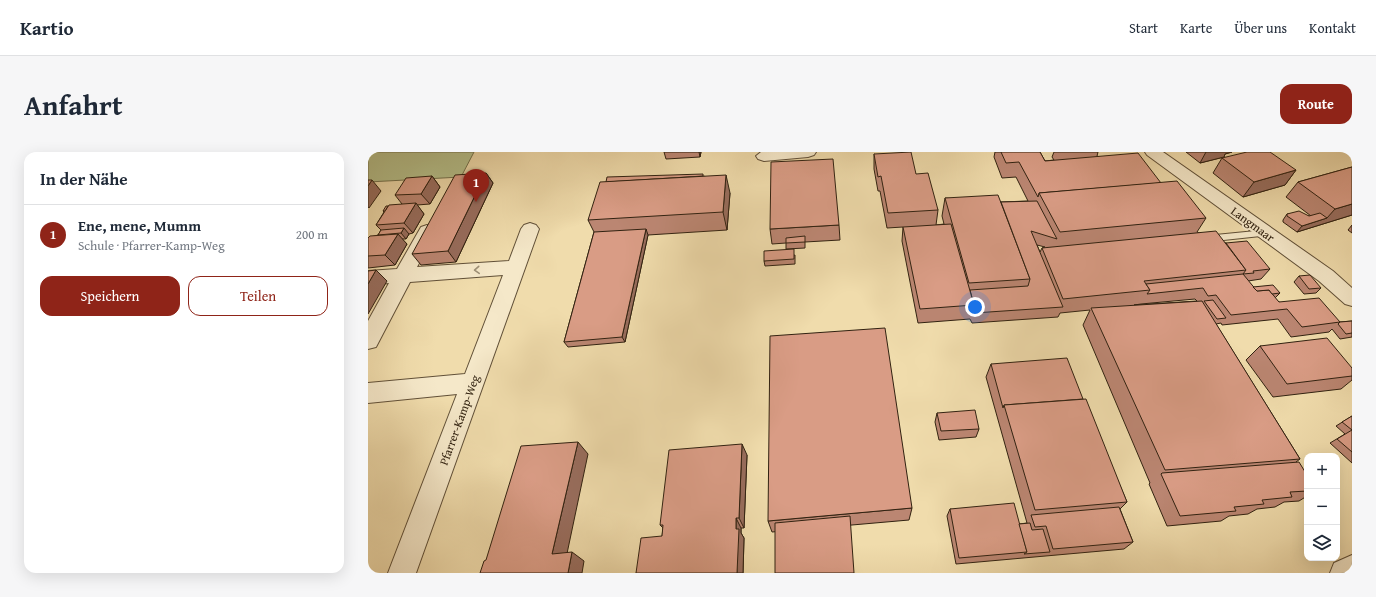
<!DOCTYPE html>
<html lang="de">
<meta charset="utf-8">
<style>
body{margin:0;font-family:"Gentium Book Plus",serif;background:#f6f6f7;color:#1f2937}
.controls{position:absolute;right:12px;bottom:12px;display:grid;overflow:hidden;border-radius:8px;box-shadow:0 4px 16px #0002}
.controls button{width:36px;height:36px;display:grid;place-items:center;padding:0;border:0;border-bottom:1px solid #e0e1e3;background:#fff;color:#1f2937;font:20px sans-serif}
.you{position:absolute;left:607px;top:155px;width:14px;height:14px;margin:-10px;border:3px solid #fff;border-radius:50%;background:#1a73e8;box-shadow:0 0 0 6px #1a73e833}
.badge{display:grid;place-items:center;width:26px;height:26px;border-radius:50%;background:#8f2418;color:#fff;font-size:13px;font-weight:700}
.pin{position:absolute;translate:-50% -33px;filter:drop-shadow(0 1px 2px #0008)}
.pin::after{content:'';position:absolute;top:21px;width:14px;height:12px;background:inherit;clip-path:polygon(0 0,100% 0,50% 100%)}
.list{margin:0;padding:0;list-style:none}
h2{display:flex;justify-content:space-between;align-items:center;height:52px;margin:0;padding:0 16px;font-size:17px}
h2 small{font-size:13px;font-weight:400;color:#747a83}
.list li{display:grid;grid-template-columns:26px 1fr auto;gap:12px;align-items:center;box-sizing:border-box;height:60px;padding:0 16px;border-top:1px solid #e0e1e3}
.list b{display:block;font-size:15px;white-space:nowrap}
.list p{margin:0;font-size:13px;white-space:nowrap;color:#747a83}
.list em{font-size:13px;font-style:normal;color:#747a83}
.actions{display:flex;gap:8px;padding:12px 16px}
.actions a{flex:1;padding:9px 0;border:1px solid #8f2418;border-radius:12px;text-align:center;font-size:14px;color:#8f2418}
.actions .main{background:#8f2418;color:#fff}
.icon{flex:none;width:22px;height:22px;fill:none;stroke:currentColor;stroke-width:2;stroke-linecap:round;stroke-linejoin:round}
.map{position:relative;flex:none;width:984px;height:421px;overflow:hidden;border-radius:12px}
header{display:flex;align-items:center;gap:24px;box-sizing:border-box;height:56px;padding:0 20px;background:#fff;border-bottom:1px solid #e0e1e3}
header strong{font-size:19px}
nav{display:flex;gap:22px;margin-inline-start:auto;font-size:14px}
.intro{display:flex;align-items:center;justify-content:space-between;box-sizing:border-box;height:96px;padding:0 24px}
h1{margin:0;font-size:28px}
.button{padding:10px 18px;border-radius:12px;background:#8f2418;color:#fff;font-size:14px;font-weight:700}
main{display:flex;gap:24px;padding:0 24px}
aside{flex:1;background:#fff;border-radius:12px;box-shadow:0 4px 16px #0002}
.map>svg:first-child{display:block}
.green{fill:#b6c18c;stroke:#74724e}
.lines{fill:none;stroke-linecap:round;stroke-linejoin:round}
.lane-casing{stroke:#615038;stroke-width:2}
.street-casing{stroke:#615038;stroke-width:2}
.lane{fill:#f5e8c9;fill-rule:evenodd}
.street{fill:#f5e8c9;fill-rule:evenodd}
.wall{fill:#bb8672;stroke:#312211;fill-rule:evenodd}
.shaded-wall{fill:#986d5d;stroke:#312211}
.building{fill:#d99c85;stroke:#312211}
.oneway{stroke:#9d8f76}
.labels{text-anchor:middle;dominant-baseline:central;stroke-width:4;stroke-linejoin:round;paint-order:stroke}
.street-label{font-size:12px;fill:#312211;stroke:#f5e8c9}
</style>
<header>
<strong>Kartio</strong>
<nav><a>Start</a><a>Karte</a><a>Über uns</a><a>Kontakt</a></nav>
</header>
<div class="intro"><h1>Anfahrt</h1><a class="button">Route</a></div>
<main>
<aside>
<h2>In der Nähe<small></small></h2>
<ul class="list">
<li><span class="badge">1</span><div><b>Ene, mene, Mumm</b><p>Schule · Pfarrer-Kamp-Weg</p></div><em>200 m</em></li>
</ul>
<div class="actions"><a class="main">Speichern</a><a>Teilen</a></div>
</aside>
<div class="map">
<svg width="984" height="421" viewBox="0 0 984 421">
<rect width="100%" height="100%" fill="#f0dcac"/>
<filter id="stains"><feTurbulence type="fractalNoise" baseFrequency=".005" numOctaves="4"/><feColorMatrix values="0 0 0 0 .2 0 0 0 0 .09 0 0 0 0 .02 0 0 0 .5 -.17"/></filter>
<radialGradient id="worn" r=".72"><stop offset=".6" stop-color="#630" stop-opacity="0"/><stop offset="1" stop-color="#630" stop-opacity=".3"/></radialGradient>
<polygon class="green" points="0,0 106,0 93,25 0,30"/>
<g class="lines">
<g class="lane-casing">
<polygon id="lane" points="898,78 903,81 902,83 837,90 832,87 837,84"/>
</g>
<g class="street-casing">
<g id="street">
<polygon points="393,0 448,0 446,3 440,5 396,9 390,7 388,4"/>
<polygon points="777,0 795,0 965,119 984,136 984,154 977,152 951,129 779,3"/>
<polygon points="162,71 168,73 171,77 48,421 20,421 89,242 0,251 0,231 97,222 135,123 42,130 8,195 0,197 0,169 21,131 0,133 0,119 29,117 53,75 59,73 65,75 68,79 49,115 141,109 153,77 156,73"/>
<polygon points="984,403 984,421 962,421 966,411"/>
</g>
</g>
<use href="#lane" class="lane"/>
<use href="#street" class="street"/>
</g>
<g class="wall">
<polygon points="296,0 333,0 332,5 298,7"/>
<path d="M627,0H672L677,9L686,8L684,5L686,0H730L729,4L793,31L838,66L829,80L858,91L902,117L893,127L880,129L885,135L912,141L907,146L911,150L972,170L984,169V185L972,187L964,177L961,180L923,185L910,167L854,173L853,171L848,172L932,307L928,310L939,323V344L931,349L916,350L907,355L889,357L880,362L861,364L853,369L799,374L781,332L782,331L715,173L722,158L692,161L690,165L604,171L602,167L550,171L534,89L535,75L519,76L512,39H510L506,17V2L548,22L570,58L568,73L576,72L574,64L577,46L633,50L660,49L648,25L634,26L626,5ZM669,93L677,95L674,96L672,100ZM827,147L829,149L766,153L773,152Z"/>
<polygon points="818,0 864,0 857,2 856,5 832,11"/>
<polygon points="854,6 928,18 917,33 875,45 845,21"/>
<polygon points="984,15 984,63 929,80 915,70 915,68 919,62 941,64 943,64 918,45 930,30"/>
<polygon points="118,21 125,31 88,110 53,113 44,102"/>
<polygon points="64,24 72,35 62,52 49,53 56,62 45,81 41,82 38,87 34,87 39,92 27,113 0,116 0,86 10,83 13,78 8,73 16,60 15,59 34,52 27,43"/>
<polygon points="336,24 362,41 359,78 280,83 257,190 200,195 196,190 226,80 220,68"/>
<polygon points="471,73 472,88 437,90 437,96 418,97 418,91 404,92 402,77"/>
<polygon points="984,73 984,81 980,78"/>
<polygon points="427,103 427,112 397,114 396,109"/>
<polygon points="931,124 953,136 948,141 936,142 926,130"/>
<polygon points="892,194 984,216 984,228 973,237 905,245 878,208"/>
<polygon points="623,212 715,247 759,350 752,357 765,390 756,397 588,412 579,364 582,357 651,372 659,371 618,225"/>
<polygon points="569,261 611,277 608,285 571,288 567,270"/>
<polygon points="984,264 984,311 962,291 977,282 968,274"/>
<polygon points="379,303 376,376 373,376 373,381 376,386 375,421 268,421 294,384 295,376 292,373"/>
<polygon points="544,356 541,368 404,380 400,369"/>
</g>
<g class="shaded-wall">
<polygon points="331,0 333,0 332,5"/>
<polygon points="838,0 864,0 857,2 856,5 832,11"/>
<polygon points="928,18 917,33 875,45 886,30"/>
<polygon points="118,21 125,31 88,110 80,99"/>
<polygon points="358,23 362,41 359,78 355,60"/>
<polygon points="64,24 72,35 62,52 53,42"/>
<polygon points="4,28 13,39 1,56 0,55 0,34"/>
<polygon points="48,51 56,62 45,81 36,71"/>
<polygon points="984,52 984,63 929,80 934,74 959,66 967,57"/>
<polygon points="36,76 41,82 38,87 33,81"/>
<polygon points="278,77 280,83 257,190 254,185"/>
<polygon points="30,82 39,92 27,113 17,103"/>
<polygon points="8,118 19,129 0,162 0,132"/>
<polygon points="210,290 220,302 197,411 184,402"/>
<polygon points="374,292 379,303 376,376 371,366"/>
<polygon points="368,366 373,376 373,381 376,386 375,421 369,421 368,377"/>
<polygon points="204,400 216,409 214,421 200,421"/>
</g>
<g class="building">
<polygon points="543,0 548,22 560,21 570,58 520,61 513,24 510,25 506,2"/>
<polygon points="633,0 672,0 677,9 770,1 793,31 671,41 670,45 651,10 638,11"/>
<polygon points="879,0 902,0 928,18 886,30 854,6"/>
<polygon points="465,7 471,73 402,77 403,10"/>
<polygon points="984,15 984,52 967,57 930,30"/>
<polygon points="118,21 80,99 44,102 87,23"/>
<polygon points="335,22 335,24 238,30 239,25"/>
<polygon points="358,23 355,60 220,68 232,30"/>
<polygon points="64,24 53,42 27,43 38,26"/>
<polygon points="0,28 4,28 0,34"/>
<polygon points="809,29 838,66 692,80 671,41"/>
<polygon points="630,43 662,127 601,131 577,46"/>
<polygon points="669,49 689,87 663,79 695,155 606,161 605,157 606,153 602,138 660,134 662,127 633,50"/>
<polygon points="48,51 36,71 8,73 21,53"/>
<polygon points="18,54 20,54 17,59 15,59"/>
<polygon points="931,59 941,64 952,61 959,66 934,74 919,64 919,62"/>
<polygon points="583,72 606,153 552,157 535,75"/>
<polygon points="36,76 33,81 10,83 13,78"/>
<polygon points="278,77 254,185 196,190 226,80"/>
<polygon points="848,79 878,118 776,129 782,138 695,147 674,96"/>
<polygon points="30,82 17,103 0,104 0,86 2,84"/>
<polygon points="437,84 437,90 418,91 418,86"/>
<polygon points="879,89 902,117 885,119 886,121 875,122 878,118 858,91"/>
<polygon points="426,97 426,107 396,109 396,99"/>
<polygon points="8,118 0,132 0,119"/>
<polygon points="875,122 889,139 901,138 911,150 951,146 972,170 934,175 919,157 863,163 848,143 840,144 835,136 779,142 782,138 778,132"/>
<polygon points="942,123 953,136 941,137 931,124"/>
<polygon points="905,133 912,141 904,142 901,138 889,139 885,135"/>
<polygon points="845,148 858,166 849,167 836,149"/>
<polygon points="834,149 932,307 797,318 723,156"/>
<polygon points="984,169 984,181 978,182 970,172 972,170"/>
<polygon points="517,176 544,356 400,369 402,184"/>
<polygon points="959,186 984,216 984,224 919,232 892,194"/>
<polygon points="699,206 715,247 636,253 635,256 623,212"/>
<polygon points="718,247 759,350 667,358 636,253"/>
<polygon points="607,258 611,277 573,279 569,261"/>
<polygon points="984,264 984,278 974,270"/>
<polygon points="984,278 984,300 969,287"/>
<polygon points="210,290 184,402 204,400 200,421 112,421 116,409 118,408 153,294"/>
<polygon points="374,292 371,366 368,366 368,377 371,377 369,421 268,421 273,386 294,384 295,373 292,373 301,298"/>
<polygon points="931,310 939,323 939,339 922,340 924,345 894,348 896,352 866,355 868,359 812,364 793,322 794,321"/>
<polygon points="646,351 659,400 591,406 582,357"/>
<polygon points="751,355 765,390 685,397 678,374 667,375 663,363"/>
<polygon points="482,364 486,421 407,421 407,371"/>
<polygon points="662,371 664,378 675,377 682,400 656,402 659,400 651,372"/>
</g>
<defs><path id="oneway-chevron" d="M-2-3.5L2.5 0L-2 3.5" fill="none" stroke-width="1.6" stroke-linecap="round" stroke-linejoin="round"/></defs>
<use class="oneway" href="#oneway-chevron" transform="translate(109 118) rotate(176)"/>
<g class="labels">
<g class="street-label">
<text transform="translate(885 72) rotate(36)">Langmaar</text>
<text transform="translate(91 268) rotate(-70)">Pfarrer-Kamp-Weg</text>
</g>
</g>
<rect width="100%" height="100%" filter="url(#stains)"/>
<rect width="100%" height="100%" fill="url(#worn)"/>
</svg>
<div class="controls">
<button>+</button>
<button>−</button>
<button><svg class="icon" aria-label="layers" viewBox="0 0 24 24"><path d="M12 4l9 5-9 5-9-5zM3 14l9 5 9-5"/></svg></button>
</div>
<div class="you"></div>
<div class="pin badge" style="left:108px;top:50px">1</div>
</div>
</main>
